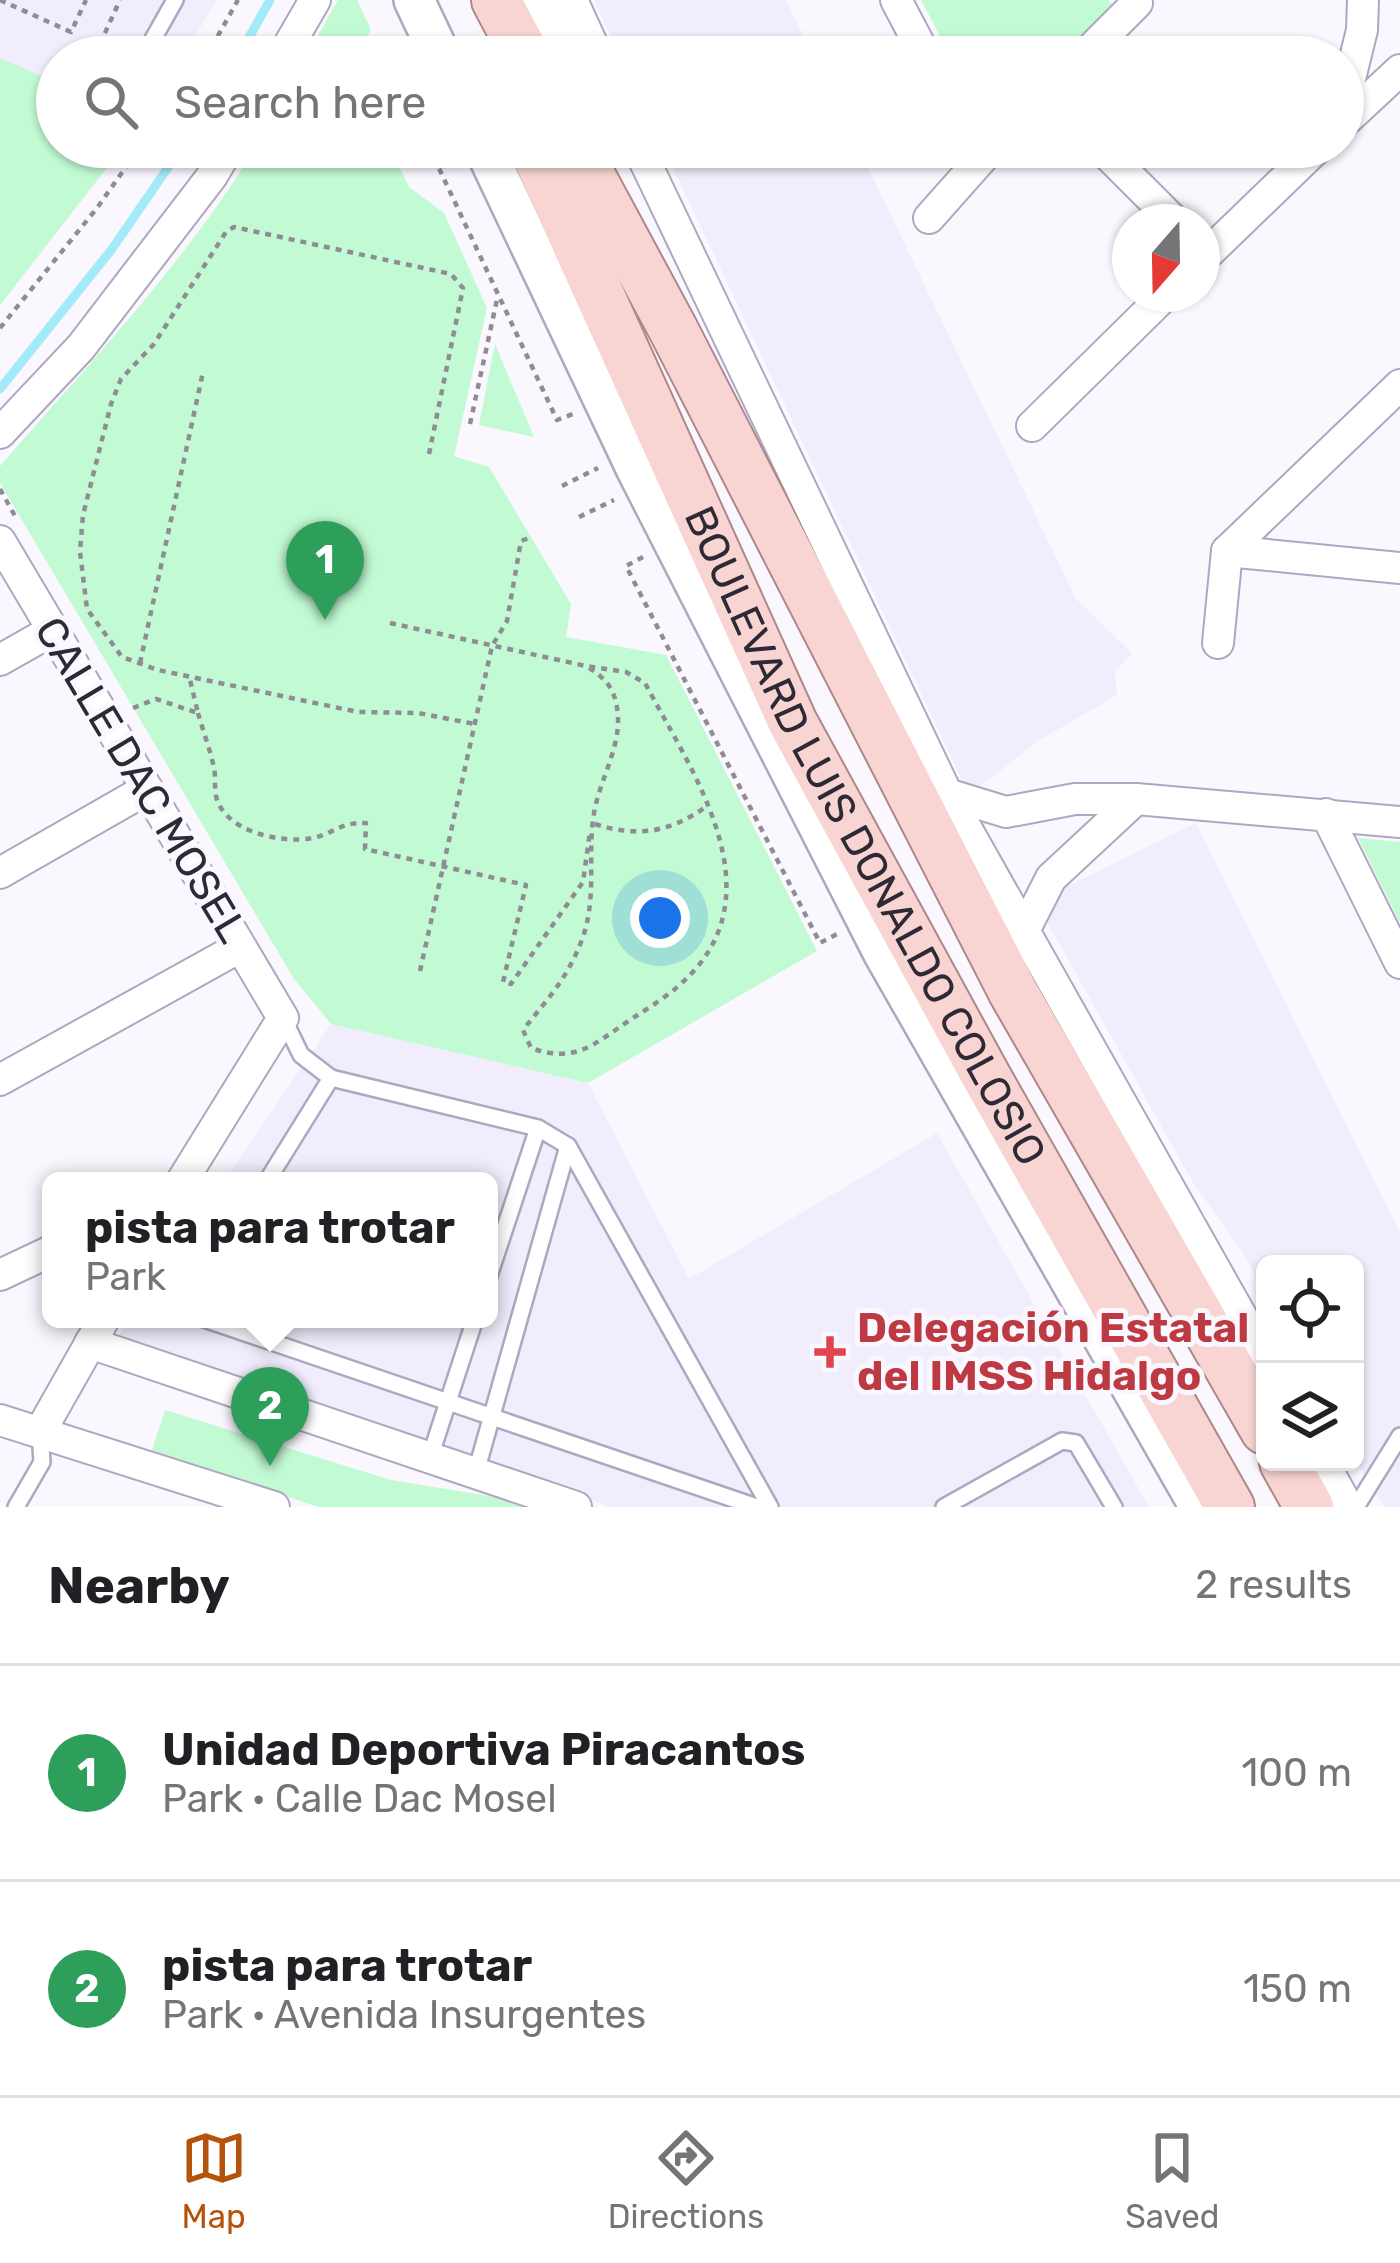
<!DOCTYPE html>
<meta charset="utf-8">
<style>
body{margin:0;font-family:Rubik,sans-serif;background:#f6f6f6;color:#202124}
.controls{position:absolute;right:36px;bottom:36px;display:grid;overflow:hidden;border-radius:18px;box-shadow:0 3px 9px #0004}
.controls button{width:108px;height:108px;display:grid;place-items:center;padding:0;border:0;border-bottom:3px solid #e0e0e0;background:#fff;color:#202124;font:60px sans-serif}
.compass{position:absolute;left:1112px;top:204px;width:108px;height:108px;border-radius:50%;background:#fff;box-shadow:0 3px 9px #0004;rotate:200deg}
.you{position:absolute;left:660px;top:918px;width:42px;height:42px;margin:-30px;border:9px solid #fff;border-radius:50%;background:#1a73e8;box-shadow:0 0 0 18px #1a73e833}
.badge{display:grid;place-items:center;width:78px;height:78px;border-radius:50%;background:#b45309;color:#fff;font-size:39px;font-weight:700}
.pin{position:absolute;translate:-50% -99px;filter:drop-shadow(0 3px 6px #0008)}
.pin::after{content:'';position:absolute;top:63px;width:42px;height:36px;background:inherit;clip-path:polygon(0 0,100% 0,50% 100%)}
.popup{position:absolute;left:42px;top:1172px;width:456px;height:156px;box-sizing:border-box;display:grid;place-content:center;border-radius:18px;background:#fff;filter:drop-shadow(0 3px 9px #0005);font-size:39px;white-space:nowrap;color:#757577}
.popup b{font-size:45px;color:#202124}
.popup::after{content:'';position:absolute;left:50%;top:100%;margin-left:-24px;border:24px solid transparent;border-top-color:#fff}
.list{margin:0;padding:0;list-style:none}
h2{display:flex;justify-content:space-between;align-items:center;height:156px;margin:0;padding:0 48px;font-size:51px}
h2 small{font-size:39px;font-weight:400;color:#757577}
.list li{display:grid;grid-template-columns:78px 1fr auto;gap:36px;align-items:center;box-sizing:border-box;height:216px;padding:0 48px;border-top:3px solid #e0e0e0}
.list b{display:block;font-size:45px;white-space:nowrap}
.list p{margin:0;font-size:39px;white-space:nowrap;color:#757577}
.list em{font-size:39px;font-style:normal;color:#757577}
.icon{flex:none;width:66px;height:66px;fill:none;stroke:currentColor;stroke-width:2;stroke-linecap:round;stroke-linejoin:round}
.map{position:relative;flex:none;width:1400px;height:1507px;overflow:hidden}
.search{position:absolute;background:#fff;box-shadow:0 3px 9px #0004;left:36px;right:36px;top:36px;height:132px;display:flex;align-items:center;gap:30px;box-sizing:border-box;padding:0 42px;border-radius:66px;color:#757577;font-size:45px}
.sheet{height:588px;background:#fff}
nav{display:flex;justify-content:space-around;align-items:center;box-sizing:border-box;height:168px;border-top:3px solid #e0e0e0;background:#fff;font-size:33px;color:#757577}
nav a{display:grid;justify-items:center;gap:6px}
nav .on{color:#b45309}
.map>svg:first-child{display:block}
.built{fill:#f1edfc}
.green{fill:#c1fad3}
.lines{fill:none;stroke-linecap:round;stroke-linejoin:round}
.stream{stroke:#a3ebf9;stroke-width:9}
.service-casing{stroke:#aea7c1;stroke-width:20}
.minor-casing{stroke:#aea7c1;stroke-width:34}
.tertiary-casing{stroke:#aea7c1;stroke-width:44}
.primary-casing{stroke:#ae8788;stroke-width:52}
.path{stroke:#8f8c95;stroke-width:4.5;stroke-dasharray:6 6;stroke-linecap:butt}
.service{stroke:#fff;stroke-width:15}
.minor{stroke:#fff;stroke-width:30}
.tertiary{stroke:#fff;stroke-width:39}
.primary{stroke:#f8d5d2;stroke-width:48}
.health-dot{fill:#e0444e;stroke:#faf8fe;stroke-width:4.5}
.labels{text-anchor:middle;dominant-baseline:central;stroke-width:10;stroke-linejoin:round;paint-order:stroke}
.street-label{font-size:42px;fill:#2d2a35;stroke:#faf8fe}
.health-label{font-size:42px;font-weight:bold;fill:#be3a42;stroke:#faf8fe;text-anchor:start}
</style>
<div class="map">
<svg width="1400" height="1507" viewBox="0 0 1400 1507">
<rect width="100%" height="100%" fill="#faf8fe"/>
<g class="built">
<polygon points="0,0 217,0 182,57 57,57 57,147 123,147 0,305"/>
<polygon points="594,0 786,0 814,57 620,57"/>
<polygon points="663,147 858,147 1076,599 1132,653 1115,672 1117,695 1038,741 969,795"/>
<polygon points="1196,823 1400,1232 1400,1507 1384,1507 1355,1459 1355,1264 1265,1264 1265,1294 1241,1250 1192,1181 1045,918 1052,894"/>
<polygon points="331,1024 588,1083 689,1279 937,1133 1149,1507 610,1507 119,1335 130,1319 489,1319 489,1181 224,1181"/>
</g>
<g class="green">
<polygon points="338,0 357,0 371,30 357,57 306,57"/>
<polygon points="921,0 1108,0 1115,7 1063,57 951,57"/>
<polygon points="0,58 57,83 57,147 123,147 0,305"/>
<path d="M256,147H390L409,187L444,213L487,308L454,456L489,467L571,604L566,637L666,655L817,951L588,1083L331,1024L294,979L0,483V466C90,363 185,263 256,147Z"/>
<polygon points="495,344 534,437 479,425"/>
<polygon points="1358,838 1400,842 1400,923"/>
<polygon points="165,1410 391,1480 489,1496 523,1507 319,1507 151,1453"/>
</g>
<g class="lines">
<g class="stream">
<polyline points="238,57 270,0"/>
<polyline points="0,389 112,249 182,147"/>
</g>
<g class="service-casing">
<g id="service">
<polyline points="143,57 175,0"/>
<polyline points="283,1018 301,1055 331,1078"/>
<polyline points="267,1181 331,1078 538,1128 568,1146 770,1507"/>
<polyline points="489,1276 538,1128"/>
<polyline points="204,1319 757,1507"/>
<polyline points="430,1457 475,1319"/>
<polyline points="476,1472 568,1146"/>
<polyline points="16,1507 42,1462 40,1433"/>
<polyline points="944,1507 1062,1441 1076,1443 1114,1507"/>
<polyline points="1356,1507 1400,1436"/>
</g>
</g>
<g class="minor-casing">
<g id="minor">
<polyline points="572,0 598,57"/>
<polyline points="896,0 926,57"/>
<polyline points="282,57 315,0"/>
<polyline points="1083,57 1137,3 1133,0"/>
<polyline points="1343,107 1362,30 1363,0"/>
<polyline points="1343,123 1400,70"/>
<polyline points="638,147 947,794 1265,1358"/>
<polyline points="1100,147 1175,222"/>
<polyline points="929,218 992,147"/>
<polyline points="1202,259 1318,147"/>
<polyline points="1032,426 1166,294"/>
<polyline points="0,433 81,347 212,176 229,147"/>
<polyline points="0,541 283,1018 182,1181"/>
<polyline points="1227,551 1400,385"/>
<polyline points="1227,551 1400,568"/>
<polyline points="1218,643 1227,551"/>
<polyline points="0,660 53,630"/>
<polyline points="947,794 1006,812 1075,799 1136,799 1400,822"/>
<polyline points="1326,814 1400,963"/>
<polyline points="0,873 147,789"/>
<polyline points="1024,931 1051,878 1136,799"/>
<polyline points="0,1080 240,947"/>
<polyline points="0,1275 51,1251"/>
<polyline points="90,1343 576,1507"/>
<polyline points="0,1420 274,1507"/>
<polyline points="40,1432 104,1319"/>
<polyline points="1323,1462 1348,1507"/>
</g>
</g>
<g class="tertiary-casing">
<g id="tertiary">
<polyline points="414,0 441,57"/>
<polyline points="541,0 564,57"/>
<polyline points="484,147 637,470 883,952 1200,1507"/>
</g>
</g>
<g class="primary-casing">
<g id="primary">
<polyline points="496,0 526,57"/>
<path id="s1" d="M533,147L793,723L987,1078L1230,1507"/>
<polyline points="575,147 673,329 1013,992 1265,1430"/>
<polyline points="1284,1462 1309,1507"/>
</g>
</g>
<g class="path">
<polyline points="0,0 71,32 86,0"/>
<polyline points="100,44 120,0"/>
<polyline points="206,57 238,0"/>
<polyline points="387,57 384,51 396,44"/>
<polyline points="429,147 557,420 573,414"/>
<polyline points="0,328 97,208 140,147"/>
<polyline points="470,424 498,295"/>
<polyline points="429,454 463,288 451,274 234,227 226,232 154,344 121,379 111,404 83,515 80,552 87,609 122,657 158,670 358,712 418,713 475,724"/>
<polyline points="562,486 598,468"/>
<polyline points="0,489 15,516"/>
<polyline points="579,517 614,500"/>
<polyline points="643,557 626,566 820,943 837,934"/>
<path d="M390,623L586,666C604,677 614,687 617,708C623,742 602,775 595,808C586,851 598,892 583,937C568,978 549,997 523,1030L531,1048C576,1064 594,1044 630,1020C650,1007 673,993 689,976C776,888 690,769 645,683L626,672L586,666"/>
<polyline points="140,663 203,372"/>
<polyline points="133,708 156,699 198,713 189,676"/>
<path d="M198,713C203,731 210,749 214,768C216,777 214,787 216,796C224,832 282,844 313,838C335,833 340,822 366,823L365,849L526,885L503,982L511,984L583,882L590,832"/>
<path d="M595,824C638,838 671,832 707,806"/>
<polyline points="420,971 492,646 507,621 521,541 531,537"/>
</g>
<use href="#service" class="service"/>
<use href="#minor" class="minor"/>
<use href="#tertiary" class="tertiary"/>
<use href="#primary" class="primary"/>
</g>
<path class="health-dot" d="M824 1334h12v12h12v12h-12v12h-12v-12h-12v-12h12z"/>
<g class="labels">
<g class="street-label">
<text transform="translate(141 780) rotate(59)">CALLE DAC MOSEL</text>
<text stroke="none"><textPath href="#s1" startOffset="765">BOULEVARD LUIS DONALDO COLOSIO</textPath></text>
</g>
<g class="health-label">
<text x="857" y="1328">Delegación Estatal<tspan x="857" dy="48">del IMSS Hidalgo</tspan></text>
</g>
</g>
</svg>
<div class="controls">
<button><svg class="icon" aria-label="locate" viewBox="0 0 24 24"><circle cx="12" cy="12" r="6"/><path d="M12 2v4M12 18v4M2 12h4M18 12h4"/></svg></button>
<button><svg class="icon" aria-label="layers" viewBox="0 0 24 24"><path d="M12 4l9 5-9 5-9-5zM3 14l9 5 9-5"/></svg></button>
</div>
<svg class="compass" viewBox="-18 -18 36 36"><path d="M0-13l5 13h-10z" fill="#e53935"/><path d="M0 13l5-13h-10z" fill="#757577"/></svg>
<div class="you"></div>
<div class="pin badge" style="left:325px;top:620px;background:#2e9e5b">1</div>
<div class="pin badge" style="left:270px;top:1466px;background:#2e9e5b">2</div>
<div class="popup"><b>pista para trotar</b>Park</div>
<div class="search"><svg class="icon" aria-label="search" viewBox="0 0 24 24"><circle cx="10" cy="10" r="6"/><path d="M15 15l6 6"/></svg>Search here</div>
</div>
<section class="sheet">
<h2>Nearby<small>2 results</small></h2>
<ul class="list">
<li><span class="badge" style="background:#2e9e5b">1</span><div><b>Unidad Deportiva Piracantos</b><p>Park · Calle Dac Mosel</p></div><em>100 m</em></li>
<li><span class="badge" style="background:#2e9e5b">2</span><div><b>pista para trotar</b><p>Park · Avenida Insurgentes</p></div><em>150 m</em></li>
</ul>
</section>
<nav>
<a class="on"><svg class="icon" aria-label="map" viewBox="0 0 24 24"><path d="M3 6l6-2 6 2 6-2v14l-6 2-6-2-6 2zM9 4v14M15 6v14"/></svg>Map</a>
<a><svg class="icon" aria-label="directions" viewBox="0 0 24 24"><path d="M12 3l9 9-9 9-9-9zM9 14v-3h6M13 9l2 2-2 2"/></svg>Directions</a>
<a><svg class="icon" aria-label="saved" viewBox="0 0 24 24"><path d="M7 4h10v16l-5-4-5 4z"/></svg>Saved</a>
</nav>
